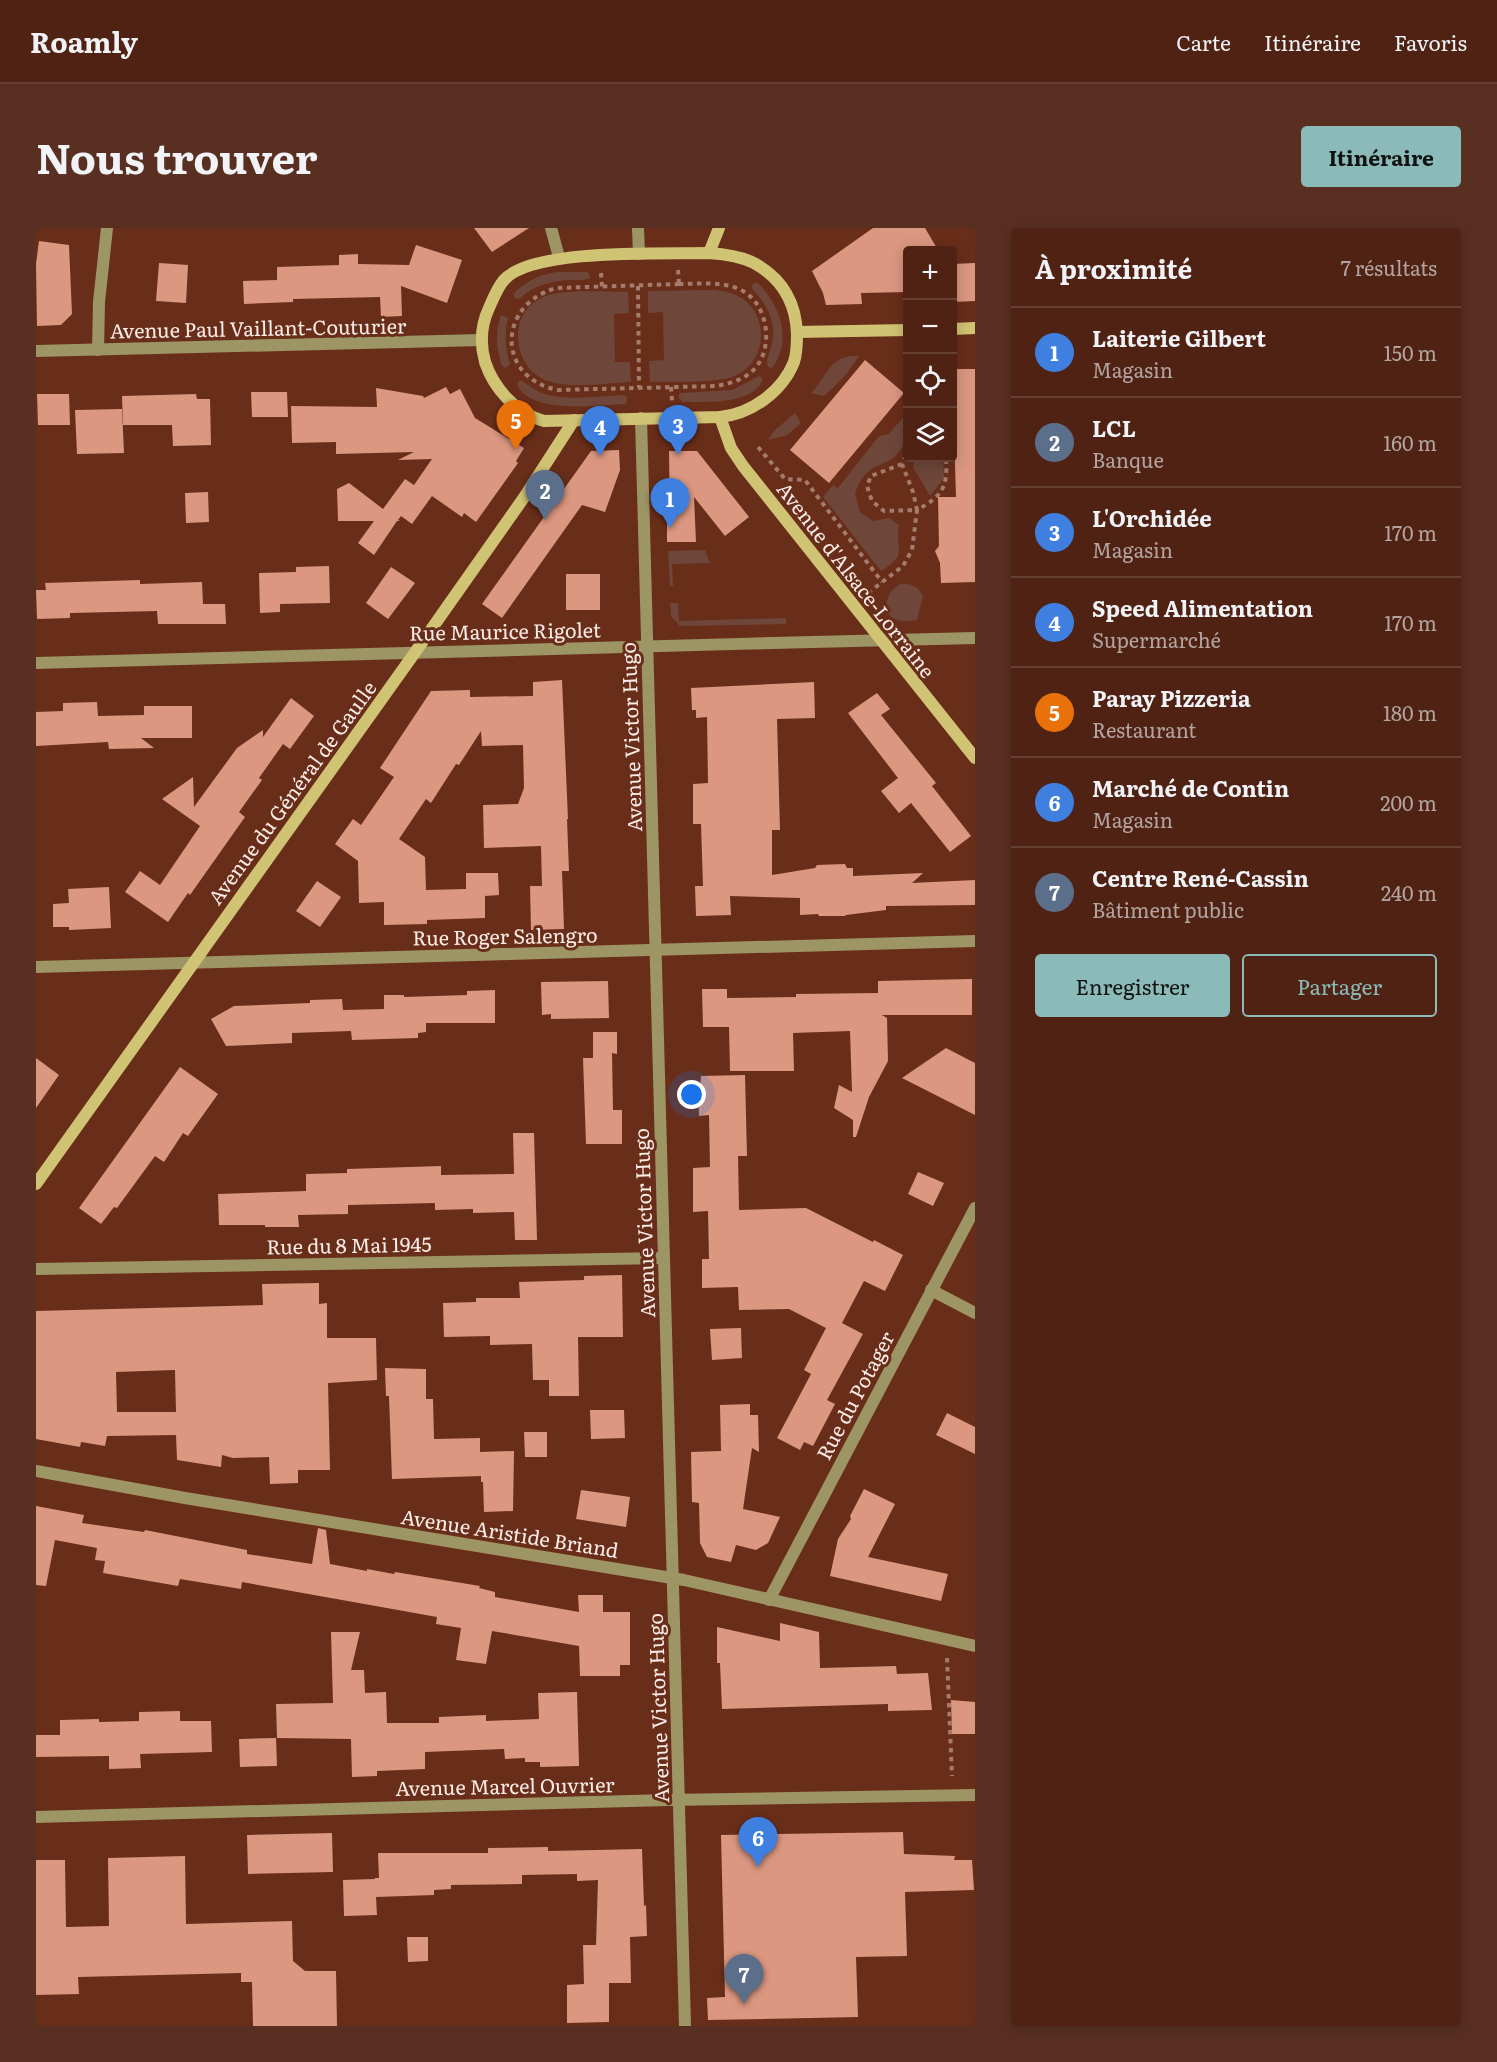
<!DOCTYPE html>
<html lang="fr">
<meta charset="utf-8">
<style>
body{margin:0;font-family:Literata,serif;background:#592f22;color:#f1f3f6}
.controls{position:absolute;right:18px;top:18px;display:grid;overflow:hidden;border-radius:6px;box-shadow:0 3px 15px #0003}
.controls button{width:54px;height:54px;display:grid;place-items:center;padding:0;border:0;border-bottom:2px solid #663f34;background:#4f2214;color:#f1f3f6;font:30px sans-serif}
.you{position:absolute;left:656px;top:867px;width:21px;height:21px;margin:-15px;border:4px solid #fff;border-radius:50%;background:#1a73e8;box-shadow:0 0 0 9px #1a73e833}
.badge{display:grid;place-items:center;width:39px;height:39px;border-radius:50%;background:#8bbbb9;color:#fff;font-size:20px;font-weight:700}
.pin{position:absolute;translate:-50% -50px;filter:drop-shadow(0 2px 3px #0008)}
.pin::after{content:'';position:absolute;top:32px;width:21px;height:18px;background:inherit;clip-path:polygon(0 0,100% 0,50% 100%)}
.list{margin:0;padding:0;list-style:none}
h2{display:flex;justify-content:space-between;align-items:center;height:78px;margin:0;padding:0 24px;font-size:26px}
h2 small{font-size:20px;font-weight:400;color:#b3a4a0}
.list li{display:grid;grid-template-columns:39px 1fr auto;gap:18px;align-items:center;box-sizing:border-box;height:90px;padding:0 24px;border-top:2px solid #663f34}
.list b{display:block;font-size:22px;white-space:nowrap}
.list p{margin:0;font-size:20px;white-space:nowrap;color:#b3a4a0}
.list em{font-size:20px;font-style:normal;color:#b3a4a0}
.actions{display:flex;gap:12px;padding:18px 24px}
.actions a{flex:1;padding:14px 0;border:2px solid #8bbbb9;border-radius:6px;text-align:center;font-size:21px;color:#8bbbb9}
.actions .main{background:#8bbbb9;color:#111}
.icon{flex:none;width:33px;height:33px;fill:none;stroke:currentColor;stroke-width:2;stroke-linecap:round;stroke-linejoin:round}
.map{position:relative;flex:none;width:939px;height:1798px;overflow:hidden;border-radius:6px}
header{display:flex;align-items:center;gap:36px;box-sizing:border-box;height:84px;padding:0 30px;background:#4f2214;border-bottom:2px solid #663f34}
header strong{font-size:28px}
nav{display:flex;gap:33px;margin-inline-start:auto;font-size:21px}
.intro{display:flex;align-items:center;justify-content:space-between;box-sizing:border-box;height:144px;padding:0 36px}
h1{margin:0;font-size:42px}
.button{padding:15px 27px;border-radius:6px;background:#8bbbb9;color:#111;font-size:21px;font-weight:700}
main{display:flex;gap:36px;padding:0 36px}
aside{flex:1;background:#4f2214;border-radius:6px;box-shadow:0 3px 15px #0003}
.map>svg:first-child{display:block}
.green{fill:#6e473a}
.building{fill:#db9780;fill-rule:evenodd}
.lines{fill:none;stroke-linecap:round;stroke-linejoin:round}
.path{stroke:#a47b6d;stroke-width:4;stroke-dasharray:4.5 4.5;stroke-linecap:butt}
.street{stroke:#9e9565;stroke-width:12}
.secondary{stroke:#d1c374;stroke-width:12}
.labels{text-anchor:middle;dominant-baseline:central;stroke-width:6;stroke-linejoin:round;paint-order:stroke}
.street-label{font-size:20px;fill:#fcece7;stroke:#692e1a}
</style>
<header>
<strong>Roamly</strong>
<nav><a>Carte</a><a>Itinéraire</a><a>Favoris</a></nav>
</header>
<div class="intro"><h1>Nous trouver</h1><a class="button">Itinéraire</a></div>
<main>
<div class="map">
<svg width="939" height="1798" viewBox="0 0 939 1798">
<rect width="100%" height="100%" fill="#692e1a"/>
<g class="green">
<path d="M522,44H552L554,50C548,53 541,52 534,52C515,53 498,57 483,71L478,70V65C491,53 504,46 522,44Z"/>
<path d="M721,54C744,76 757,112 736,140L732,139C729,131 734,125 736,116C741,95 731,76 716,61V57Z"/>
<path d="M679,62C691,64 703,66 712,75C733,96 728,134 701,147C683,156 636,153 614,154L613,133L628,132L627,84L612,85V63Z"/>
<path d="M592,64L593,85L578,86L579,134H594L595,154C571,155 534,161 512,153C475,140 470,82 510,68C530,61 570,64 592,64Z"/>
<path d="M465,87L472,90C468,106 469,120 474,136L470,140L466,138C460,120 459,104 465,87Z"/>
<path d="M815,128H823C813,144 802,156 788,168L775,165C791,149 791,132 815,128Z"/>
<path d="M723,148L727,151C718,177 669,174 647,174L643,171V166L646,165L696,162Z"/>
<path d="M484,152C493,157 499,163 509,166C533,173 563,168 588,167L591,169V174L589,176C560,177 497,187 481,157Z"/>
<polygon points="759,185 765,195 751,207 732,212 738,203"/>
<path d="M871,187C872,204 870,224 852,233C843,238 835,239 828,248C824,253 821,260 819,265L824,284L837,293L853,290L863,297C858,323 874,325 845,343L787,269L797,257L802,260L843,208L853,206L864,193Z"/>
<polygon points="879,230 907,230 908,250 894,268 877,239"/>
<polygon points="669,322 674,335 636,336 637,358 634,358 632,323"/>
<path d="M865,356C876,355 882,359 887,368L881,392C875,393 868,394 862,392C843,386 850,362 865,356Z"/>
<polygon points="634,375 642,375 643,393 750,390 750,396 644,398 635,388"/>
</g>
<g class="building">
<polygon points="438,0 493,0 456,24"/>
<polygon points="837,0 889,0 902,22 872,22 872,64 825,65 826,76 790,77 787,65 776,43"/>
<polygon points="3,13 33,17 36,86 25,97 1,98 0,36"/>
<polygon points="380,17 426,32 411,75 365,58 366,88 345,89 344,69 257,71 257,74 208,76 207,53 241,52 241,39 303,37 303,27 322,26 322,36 373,37"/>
<polygon points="123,35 152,37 150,75 120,73"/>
<polygon points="939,35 939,73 916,74 916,36"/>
<polygon points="829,132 868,165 793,255 754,222"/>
<polygon points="916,141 939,141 939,354 905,355 904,335 899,323 903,318 902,269 920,269"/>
<polygon points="410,159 414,166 424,161 439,190 488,220 480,233 482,235 440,294 428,285 426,289 396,268 376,296 365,288 362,292 364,293 361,293 338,327 322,315 338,293 302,293 301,261 313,255 347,281 369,251 378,257 396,231 362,232 378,224 300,226 300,214 256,215 255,178 341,179 340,160 387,168 388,170"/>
<polygon points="215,164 251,164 252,189 216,189"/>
<polygon points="1,166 33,166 34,197 2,197"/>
<polygon points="160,166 161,171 174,171 175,217 137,218 136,197 87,197 86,168"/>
<polygon points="86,181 88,225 41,226 39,182"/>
<polygon points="583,222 584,242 569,284 546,277 466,390 446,376 555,223"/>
<polygon points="633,223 661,223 713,289 689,308 658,269 660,314 631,314 631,291 634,290"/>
<polygon points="172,264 173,294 150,295 149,265"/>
<polygon points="293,338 294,375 244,376 244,384 224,385 223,345 260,344 260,339"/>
<polygon points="355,339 379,355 352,391 330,375"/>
<rect x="530" y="346" width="34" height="36"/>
<polygon points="104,352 104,356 166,354 167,376 189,376 190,396 122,396 121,383 34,385 34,390 1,391 0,362 10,362 9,355"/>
<polygon points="526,452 532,591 531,591 533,643 526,643 528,701 495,702 494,658 506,658 505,618 448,620 447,577 482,576 488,560 487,517 446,518 445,503 423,537 420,536 395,575 390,571 363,611 389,629 390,662 430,661 430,645 462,645 463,667 449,668 449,690 391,692 391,696 348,697 348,674 323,675 322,633 299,616 317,591 325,597 358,549 344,540 395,463 434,462 434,469 497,468 497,454"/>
<polygon points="778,454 779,490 741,491 744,602 736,602 736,647 779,640 781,637 809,636 811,640 817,640 817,648 887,645 876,655 939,652 939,677 850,678 850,682 810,687 809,688 783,688 782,686 764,687 764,670 694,668 695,687 660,688 659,658 667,658 665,596 657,596 657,556 672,555 671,489 660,490 660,482 656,482 655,460"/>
<polygon points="841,465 854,481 845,487 900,555 896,558 935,608 914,624 875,575 863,585 845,563 862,550 812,485"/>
<polygon points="255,470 278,488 254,521 247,516 223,550 226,552 203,584 209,589 154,667 152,665 132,694 89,664 104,643 124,657 164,598 126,571 157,549 158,579 201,520 227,502 227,509"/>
<polygon points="61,474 62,488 108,487 108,478 156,478 156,510 105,510 118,520 73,521 72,514 0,518 0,484 27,483 27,475"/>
<polygon points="281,653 305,669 284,699 260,683"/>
<polygon points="73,659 75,700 33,702 33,699 17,699 17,676 33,675 32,661"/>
<polygon points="936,751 936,787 846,787 851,790 852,833 833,869 820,909 817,909 817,892 798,880 803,857 816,864 814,803 757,805 758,843 694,843 693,799 667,799 666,761 691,761 691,770 760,769 760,766 842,765 842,753"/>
<polygon points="572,753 573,790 515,791 515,786 506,787 505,754"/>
<polygon points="459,762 459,795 390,795 390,804 382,805 382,810 316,812 315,803 256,805 256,815 190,818 175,791 198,778 274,775 274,772 306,771 307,782 348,781 348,767 368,767 368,769 431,767 431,763"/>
<polygon points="557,804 581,804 581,826 576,825 577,882 586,882 586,916 550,916 547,830 557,830"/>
<polygon points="910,820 939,835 939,887 866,850"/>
<polygon points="0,830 23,847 0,880"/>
<polygon points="144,839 182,866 152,908 147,905 128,934 119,928 81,980 78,979 65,996 43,980"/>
<polygon points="709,847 711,928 702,928 703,982 770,980 837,1014 838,1012 867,1027 849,1063 828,1053 806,1095 827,1106 791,1172 799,1176 777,1218 768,1214 764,1222 741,1210 775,1146 768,1142 790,1100 753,1081 703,1082 702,1059 666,1060 666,1031 673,1031 672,983 657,984 657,940 674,939 673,887 663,888 662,861 664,861 665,848"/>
<polygon points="477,905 498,905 501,1012 479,1012 478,984 437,985 437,981 399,982 399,975 312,977 312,986 262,987 263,999 229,999 229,997 183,997 182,966 270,963 270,946 311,945 311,941 405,938 405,947 478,946"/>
<polygon points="882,944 908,955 897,978 872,966"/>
<polygon points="586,1047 587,1109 542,1109 543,1168 513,1168 513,1152 497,1152 496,1116 454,1117 454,1108 408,1109 407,1075 440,1074 440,1070 484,1070 483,1054 548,1052 548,1048"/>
<path d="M283,1055V1076L291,1075V1110H340L341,1152L292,1155L294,1242H262V1255L234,1256L233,1229L197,1230L186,1227L185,1239L141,1232L140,1207L71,1208L69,1218L45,1214L44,1219L0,1211V1083L227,1077L226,1056ZM139,1142L140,1184H81L80,1144Z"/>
<polygon points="705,1100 706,1130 676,1132 674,1101"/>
<polygon points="349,1140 390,1141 390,1171 397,1171 398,1211 444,1210 444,1224 478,1223 477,1283 448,1284 447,1254 445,1254 445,1248 356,1251 353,1168 350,1168"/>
<polygon points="714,1176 714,1187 722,1187 723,1224 716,1220 707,1281 744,1289 732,1315 720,1322 700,1317 695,1334 671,1329 664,1315 663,1275 656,1274 655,1224 685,1223 684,1177"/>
<polygon points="554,1182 588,1182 589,1210 555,1211"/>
<polygon points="911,1185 939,1199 939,1226 900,1207"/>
<polygon points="488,1204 511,1204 511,1229 489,1229"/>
<polygon points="828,1261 859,1276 832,1329 912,1346 905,1373 794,1348 802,1311 815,1291 814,1288"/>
<polygon points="545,1262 594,1269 590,1299 540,1291"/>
<polygon points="0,1278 48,1287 46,1295 108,1304 109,1302 211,1322 211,1326 276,1336 282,1300 290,1302 294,1336 331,1343 331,1341 358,1346 359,1344 444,1358 443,1360 459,1364 459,1369 543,1384 542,1367 567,1367 567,1384 594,1384 594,1437 584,1437 584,1448 544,1448 543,1418 456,1403 450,1436 420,1432 425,1400 400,1396 401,1389 206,1354 205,1361 144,1351 142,1358 67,1345 69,1333 59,1332 61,1320 19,1312 10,1358 0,1357"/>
<polygon points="744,1395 783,1404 784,1440 860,1438 861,1446 892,1445 896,1482 852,1483 852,1476 686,1481 684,1435 681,1435 681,1399 744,1413"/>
<polygon points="295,1404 324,1404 315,1442 328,1442 329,1465 350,1464 351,1495 403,1495 403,1489 450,1487 450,1493 503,1491 502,1465 541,1464 543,1538 504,1539 504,1534 489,1534 489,1530 469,1531 468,1521 389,1524 389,1541 341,1543 341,1548 316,1549 315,1511 241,1510 240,1476 297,1475"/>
<polygon points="915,1472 939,1474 939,1506 916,1506"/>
<polygon points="144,1483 144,1493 175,1493 176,1524 104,1526 105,1540 73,1541 73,1528 0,1529 0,1507 24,1507 24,1492 63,1491 63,1494 103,1493 103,1484"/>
<polygon points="240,1510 241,1538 204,1539 203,1511"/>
<polygon points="867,1604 868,1626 919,1628 918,1632 936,1632 938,1662 869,1664 871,1728 820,1729 822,1789 672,1792 671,1770 689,1769 685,1607"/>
<polygon points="296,1605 297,1644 212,1646 211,1607"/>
<polygon points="512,1619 512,1623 606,1621 608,1678 610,1677 611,1708 594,1709 595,1755 573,1755 573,1794 531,1795 531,1757 548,1756 547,1717 560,1717 562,1652 541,1653 541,1646 486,1647 486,1656 415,1657 415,1661 398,1662 398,1667 340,1669 341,1687 308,1688 307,1652 339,1651 339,1657 339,1650 343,1650 342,1625 452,1625 452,1620"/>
<polygon points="149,1628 150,1696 256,1693 257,1733 269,1743 300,1743 301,1798 217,1798 216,1754 205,1754 205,1745 42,1749 43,1766 0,1767 0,1632 29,1632 30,1699 73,1698 72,1630"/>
<polygon points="371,1709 392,1709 392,1733 372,1734"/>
</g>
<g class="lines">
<g class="path">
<polyline points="642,42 643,56"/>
<polyline points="565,45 566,59"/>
<path d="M643,56C662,56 685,53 703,61C731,73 738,115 721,138C711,151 696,155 680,158L522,162C460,150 461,77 520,60Z"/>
<polyline points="602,58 603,160"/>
<polyline points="635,159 636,173"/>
<polyline points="722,219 749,251 769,252 846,354"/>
<polyline points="866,236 835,248 831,258 836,273 848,283 881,282 877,264 866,236 872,223"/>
<path d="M832,365L867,338L876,322L881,282C907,268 912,258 910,230"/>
<polyline points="911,1430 916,1548"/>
</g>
<g class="street">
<polyline points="515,0 523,29"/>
<polyline points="602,0 603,26"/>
<polyline points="62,122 63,74 71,0"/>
<polyline points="0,123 446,112"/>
<polyline points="605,190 649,1798"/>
<path d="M0,435C313,425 626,418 939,410"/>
<polyline points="0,739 939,713"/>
<polyline points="0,1041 627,1030"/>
<polyline points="895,1062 939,1085"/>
<polyline points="0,1243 149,1270 648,1352 939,1418"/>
<polyline points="733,1372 939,980"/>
<polyline points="0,1589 632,1572 939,1567"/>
</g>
<g class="secondary">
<path d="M673,25C688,26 704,28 718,35C747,51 760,75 761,106C761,115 761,125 758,134C746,164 715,186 684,189L508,193C481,186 458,161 449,134C444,116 445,97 453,80C457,71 461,60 468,52C496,20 629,26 673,25Z"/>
<polyline points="673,25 683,0"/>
<polyline points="916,101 939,100"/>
<polyline points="761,104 872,102"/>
<polyline points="684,189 695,220 707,238 939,530"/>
<polyline points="0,956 380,423 489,268 538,192"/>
</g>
</g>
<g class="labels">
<g class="street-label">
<text transform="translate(222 99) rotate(-1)">Avenue Paul Vaillant-Couturier</text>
<text transform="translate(821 351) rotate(52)">Avenue d'Alsace-Lorraine</text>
<text transform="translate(469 402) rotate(-1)">Rue Maurice Rigolet</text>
<text transform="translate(594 509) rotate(-92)">Avenue Victor Hugo</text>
<text transform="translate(255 564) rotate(-54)">Avenue du Général de Gaulle</text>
<text transform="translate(469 707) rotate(-1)">Rue Roger Salengro</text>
<text transform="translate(607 995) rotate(-92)">Avenue Victor Hugo</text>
<text transform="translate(313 1016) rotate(-1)">Rue du 8 Mai 1945</text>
<text transform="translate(818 1167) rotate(-62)">Rue du Potager</text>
<text transform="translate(474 1304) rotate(9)">Avenue Aristide Briand</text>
<text transform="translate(621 1480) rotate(-92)">Avenue Victor Hugo</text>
<text transform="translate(469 1557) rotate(-1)">Avenue Marcel Ouvrier</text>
</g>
</g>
</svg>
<div class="controls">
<button>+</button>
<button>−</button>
<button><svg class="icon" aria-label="locate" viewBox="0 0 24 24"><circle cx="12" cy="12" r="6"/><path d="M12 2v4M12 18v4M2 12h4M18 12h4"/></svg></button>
<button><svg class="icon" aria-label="layers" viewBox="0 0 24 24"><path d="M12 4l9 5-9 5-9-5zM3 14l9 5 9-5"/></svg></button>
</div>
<div class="you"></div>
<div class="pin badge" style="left:634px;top:300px;background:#3f7fe0">1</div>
<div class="pin badge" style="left:509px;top:292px;background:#5c6f8a">2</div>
<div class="pin badge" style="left:642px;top:227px;background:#3f7fe0">3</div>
<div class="pin badge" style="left:564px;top:228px;background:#3f7fe0">4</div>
<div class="pin badge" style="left:480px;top:222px;background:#e8710a">5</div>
<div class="pin badge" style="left:722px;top:1639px;background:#3f7fe0">6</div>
<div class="pin badge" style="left:708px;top:1776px;background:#5c6f8a">7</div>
</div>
<aside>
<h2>À proximité<small>7 résultats</small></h2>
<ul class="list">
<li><span class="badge" style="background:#3f7fe0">1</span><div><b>Laiterie Gilbert</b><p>Magasin</p></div><em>150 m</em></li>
<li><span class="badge" style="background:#5c6f8a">2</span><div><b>LCL</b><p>Banque</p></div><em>160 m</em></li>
<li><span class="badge" style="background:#3f7fe0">3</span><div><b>L'Orchidée</b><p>Magasin</p></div><em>170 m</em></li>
<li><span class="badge" style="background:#3f7fe0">4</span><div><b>Speed Alimentation</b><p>Supermarché</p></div><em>170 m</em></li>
<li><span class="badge" style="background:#e8710a">5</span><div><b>Paray Pizzeria</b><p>Restaurant</p></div><em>180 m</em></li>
<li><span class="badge" style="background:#3f7fe0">6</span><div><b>Marché de Contin</b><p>Magasin</p></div><em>200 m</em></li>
<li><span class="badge" style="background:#5c6f8a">7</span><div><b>Centre René-Cassin</b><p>Bâtiment public</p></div><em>240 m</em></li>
</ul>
<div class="actions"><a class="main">Enregistrer</a><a>Partager</a></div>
</aside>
</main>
